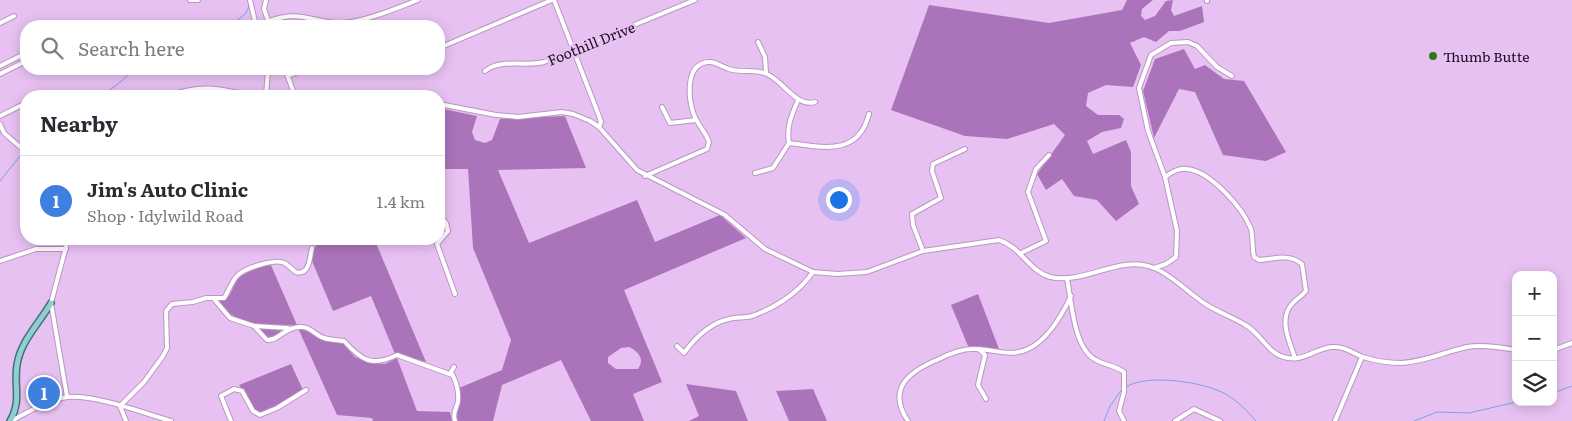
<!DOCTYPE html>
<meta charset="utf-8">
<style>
body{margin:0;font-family:Literata,serif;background:#f7f7f7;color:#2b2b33}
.controls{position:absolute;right:15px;bottom:15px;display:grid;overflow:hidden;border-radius:10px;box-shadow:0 2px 12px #0003}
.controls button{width:45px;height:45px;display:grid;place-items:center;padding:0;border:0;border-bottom:1px solid #e1e1e2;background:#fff;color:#2b2b33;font:25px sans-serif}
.you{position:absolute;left:838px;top:199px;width:18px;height:18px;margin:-12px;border:4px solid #fff;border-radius:50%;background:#1a73e8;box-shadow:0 0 0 8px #1a73e833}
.badge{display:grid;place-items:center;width:32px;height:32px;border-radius:50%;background:#317617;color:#fff;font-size:16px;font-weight:700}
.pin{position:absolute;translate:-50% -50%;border:2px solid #fff;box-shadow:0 1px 5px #0006}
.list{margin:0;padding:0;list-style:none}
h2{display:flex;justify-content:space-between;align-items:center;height:65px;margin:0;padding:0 20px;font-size:21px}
h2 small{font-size:16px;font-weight:400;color:#7c7c81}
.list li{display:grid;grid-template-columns:32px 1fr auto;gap:15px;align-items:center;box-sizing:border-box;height:90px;padding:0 20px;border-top:1px solid #e1e1e2}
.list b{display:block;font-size:19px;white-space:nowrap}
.list p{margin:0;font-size:16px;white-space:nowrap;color:#7c7c81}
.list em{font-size:16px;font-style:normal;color:#7c7c81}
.icon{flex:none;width:28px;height:28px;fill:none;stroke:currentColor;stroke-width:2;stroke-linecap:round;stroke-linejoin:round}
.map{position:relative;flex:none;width:1572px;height:421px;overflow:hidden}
.search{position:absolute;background:#fff;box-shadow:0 2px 12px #0003;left:20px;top:20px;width:425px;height:55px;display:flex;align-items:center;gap:12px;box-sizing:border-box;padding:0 18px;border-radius:20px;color:#7c7c81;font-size:19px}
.panel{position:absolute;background:#fff;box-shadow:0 2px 12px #0003;left:20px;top:90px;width:425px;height:155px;border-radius:20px}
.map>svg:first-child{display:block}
.forest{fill:#ab74ba;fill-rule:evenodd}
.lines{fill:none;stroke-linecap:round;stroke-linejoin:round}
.stream{stroke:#75a3eb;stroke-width:1}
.minor-casing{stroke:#ba95c4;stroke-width:6}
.major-casing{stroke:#3a747e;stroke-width:8}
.minor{stroke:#fff;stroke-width:4}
.major{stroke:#93cdd0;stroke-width:5}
.poi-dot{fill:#317617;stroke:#e8c1f3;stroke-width:2}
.labels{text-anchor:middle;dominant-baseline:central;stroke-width:5;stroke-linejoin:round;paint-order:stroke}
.street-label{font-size:14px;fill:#1b0d1e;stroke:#e8c1f3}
.poi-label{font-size:14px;fill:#1b0d1e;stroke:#e8c1f3;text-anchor:start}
</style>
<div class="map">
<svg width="1572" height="421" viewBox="0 0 1572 421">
<rect width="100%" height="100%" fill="#e8c1f3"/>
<g class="forest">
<polygon points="1127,0 1153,0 1142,9 1141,16 1145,20 1155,16 1166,1 1173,0 1171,10 1174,16 1202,6 1204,22 1180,31 1169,31 1156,42 1144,37 1130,43 1141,65 1133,87 1106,85 1088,93 1086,106 1098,115 1119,115 1124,119 1121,128 1102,132 1087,141 1093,154 1126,140 1131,152 1131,186 1139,204 1116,221 1097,200 1074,196 1062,179 1046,190 1037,174 1065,135 1054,124 1007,139 965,136 891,110 929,5 1049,23 1122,10"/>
<polygon points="1184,49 1195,69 1205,65 1224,79 1244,81 1286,152 1266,161 1223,155 1195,92 1179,89 1154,138 1143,91 1155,59"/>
<path d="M439,108L477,116L472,132L475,140L485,143L492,140L500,119L565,116L586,168L498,170L529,243L637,200L655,242L720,215L746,238L624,290L662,382L633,394L644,421H591L561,360L502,385L493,421H457L456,414L460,399L459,388L502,370L511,340L473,248L468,169H439ZM629,347C639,352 645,359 638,369H616L608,363V357L621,348Z"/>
<polygon points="322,239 361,239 376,243 426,362 395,354 371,296 333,311 312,261 313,248 316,247 315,242"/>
<path d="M270,263L297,325C267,325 236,328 218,301L229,296L239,276Z"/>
<polygon points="978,294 999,349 968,346 951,305"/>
<polygon points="298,328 309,329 320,338 342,342 355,357 370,363 385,364 397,358 417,411 450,412 452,421 373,421 372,418 337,415"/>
<path d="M259,329H282C277,336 274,338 265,337Z"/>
<polygon points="291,364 303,390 278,407 260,413 255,411 239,385"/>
<polygon points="686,384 736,391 748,421 689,421 699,416"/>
<polygon points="813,389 827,421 789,421 776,391"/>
</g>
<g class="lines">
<g class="stream">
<polyline points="231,26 246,13 249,6"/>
<polyline points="102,96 123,80 133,69"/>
<polyline points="0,181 20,156"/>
<path d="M1126,387C1146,373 1207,382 1227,395C1239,402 1247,411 1256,421"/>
<polyline points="1553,393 1572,386"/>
<polyline points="1104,421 1110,406 1122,389"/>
<polyline points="1414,421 1437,412 1469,413 1516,402"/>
</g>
<g class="minor-casing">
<g id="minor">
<polyline points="190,0 198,0"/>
<polyline points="250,0 256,26"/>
<polyline points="266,0 264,9 270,26"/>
<polyline points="554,0 599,116 601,122 599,127"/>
<polyline points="1207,1 1207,0"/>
<path d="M269,21C302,9 311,23 340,23C362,23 397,8 418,0"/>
<polyline points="0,23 14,16"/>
<polyline points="758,42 765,57 766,73"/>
<polyline points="439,48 552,0"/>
<polyline points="0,66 26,53"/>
<polyline points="285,69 295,96"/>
<path d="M485,71C501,58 525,67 544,62L695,0"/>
<polyline points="0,74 26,61"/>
<polyline points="288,76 305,69"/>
<polyline points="40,96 43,94"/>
<path d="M168,96C200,84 219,88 252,96"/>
<polyline points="266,96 268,69"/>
<path d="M439,104L496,115L518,117L562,112L573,114L590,121L599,127L637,170L725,215L765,249L813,272L837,274L867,272L923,251L999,240C1021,247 1029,271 1050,277C1085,285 1120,254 1154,268C1174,276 1189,294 1207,305C1220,313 1235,318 1247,326C1263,336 1268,355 1288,358C1304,361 1317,348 1332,347C1345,346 1352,353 1363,357C1376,361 1388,363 1401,363C1424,362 1444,352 1467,347C1482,344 1500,347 1516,350"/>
<polyline points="662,107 670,123 696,120"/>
<polyline points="0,116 26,103"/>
<polyline points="0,124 4,133 26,152"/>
<path d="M789,143C822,147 858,157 869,114"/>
<path d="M789,143C786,127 792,114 798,100"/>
<polyline points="755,173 773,168 789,143"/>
<path d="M645,176L707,149L709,142C706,133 698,125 694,115C688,100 684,61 711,62C717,63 723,67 729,69C741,73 756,69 767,74C783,81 797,108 815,102"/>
<path d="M1165,177C1172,172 1178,168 1187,169C1210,171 1243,208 1251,229C1253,237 1252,248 1254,257L1259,260C1275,259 1288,253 1302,264L1306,291C1301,297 1296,299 1292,304C1278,319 1290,343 1295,358"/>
<polyline points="439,214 446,223 448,231 437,244 455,294"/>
<polyline points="923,251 913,225 912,214 941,198 932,171 933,164 965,149"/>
<polyline points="1021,253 1046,241 1028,192 1036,169 1049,155"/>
<polyline points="0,261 36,249 66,249"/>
<polyline points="1154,268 1166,264 1176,257 1177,231 1165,177 1148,131 1139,88 1151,55 1171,43 1188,42 1197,46 1217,67 1232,76"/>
<path d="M1067,279C1072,302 1073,348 1096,360C1105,365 1116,366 1124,372V392L1119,411L1124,421"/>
<path d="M214,299L230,318L254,326L267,340C279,341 283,328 299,327C311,326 314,335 324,338C330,340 338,340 344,341C362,361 372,367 397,355L452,375"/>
<polyline points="254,326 288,328"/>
<path d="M677,346L684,353C695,338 710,323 729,319C736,317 745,318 752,316C777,307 798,293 813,272"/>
<polyline points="979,349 985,355 978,385 986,399"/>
<polyline points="1553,350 1572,343"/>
<path d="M454,367L451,372C456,381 459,391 458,401C457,409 452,412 455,421"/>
<polyline points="67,397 51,303 68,239"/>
<path d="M11,421C29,412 48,399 68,397C97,395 143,413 171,421"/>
<path d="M126,421L120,406L144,382L163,356L167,348L166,311L172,304L193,302L206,298H224C229,291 232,280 238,275C246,268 277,257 286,264C292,267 294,275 302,272C310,270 310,255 312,248"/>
<polyline points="231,421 221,396 234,389 242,391 253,411 260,415 277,408 306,390"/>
<path d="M908,421C886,388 910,371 939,359C949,354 960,349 972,349C991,348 1010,358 1028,349C1048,340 1062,315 1071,296"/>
<polyline points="1175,421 1194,409 1220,421"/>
<polyline points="1335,421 1362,357"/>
</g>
</g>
<g class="major-casing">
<path id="major" d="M10,421C23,399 12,383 18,360C23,339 40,322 51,303"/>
</g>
<use href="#minor" class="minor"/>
<use href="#major" class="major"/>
</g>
<circle class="poi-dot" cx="1433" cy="56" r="5"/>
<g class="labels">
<g class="street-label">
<text transform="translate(591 43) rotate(-22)">Foothill Drive</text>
</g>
<g class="poi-label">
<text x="1443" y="56">Thumb Butte</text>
</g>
</g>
</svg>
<div class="controls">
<button>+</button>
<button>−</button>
<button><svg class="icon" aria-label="layers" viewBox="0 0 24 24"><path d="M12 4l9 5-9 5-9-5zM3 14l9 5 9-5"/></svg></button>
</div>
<div class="you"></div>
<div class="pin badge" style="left:44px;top:393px;background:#3f7fe0">1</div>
<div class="search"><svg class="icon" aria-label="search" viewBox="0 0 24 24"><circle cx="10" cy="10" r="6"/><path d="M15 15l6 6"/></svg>Search here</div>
<section class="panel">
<h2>Nearby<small></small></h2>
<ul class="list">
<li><span class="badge" style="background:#3f7fe0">1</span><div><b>Jim's Auto Clinic</b><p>Shop · Idylwild Road</p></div><em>1.4 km</em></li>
</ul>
</section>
</div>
